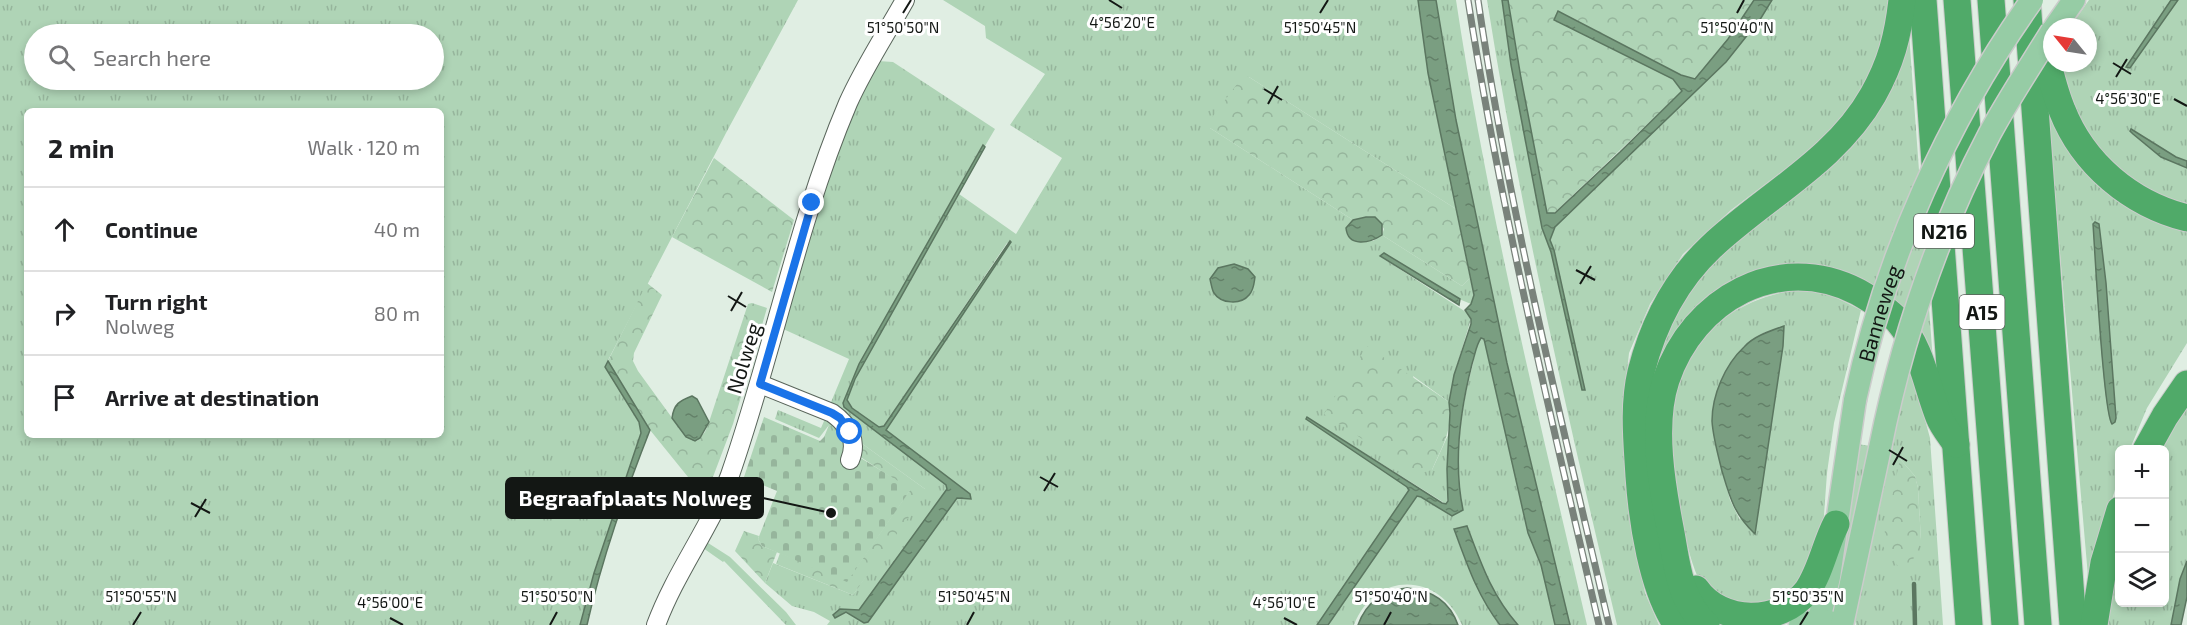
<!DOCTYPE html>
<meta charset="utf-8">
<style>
body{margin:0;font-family:"Exo 2",sans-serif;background:#f2f2f2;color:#202124}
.controls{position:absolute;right:18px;bottom:18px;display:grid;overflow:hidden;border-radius:9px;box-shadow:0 3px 9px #0003}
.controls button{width:54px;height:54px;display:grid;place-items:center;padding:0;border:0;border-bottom:2px solid #e0e0e0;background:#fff;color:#202124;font:30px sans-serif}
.compass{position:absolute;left:2043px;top:18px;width:54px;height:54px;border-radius:50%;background:#fff;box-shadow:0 3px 9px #0003;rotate:300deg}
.stop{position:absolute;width:18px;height:18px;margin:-14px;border:4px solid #1a73e8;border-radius:50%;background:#fff}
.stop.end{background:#1a73e8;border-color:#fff;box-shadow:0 2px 6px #0008}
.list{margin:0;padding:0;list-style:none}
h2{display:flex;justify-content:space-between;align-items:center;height:78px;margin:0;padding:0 24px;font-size:26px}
h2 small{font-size:20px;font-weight:400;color:#757577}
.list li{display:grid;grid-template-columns:39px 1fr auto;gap:18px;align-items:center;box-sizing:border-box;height:84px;padding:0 24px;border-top:2px solid #e0e0e0}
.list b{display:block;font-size:22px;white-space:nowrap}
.list p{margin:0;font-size:20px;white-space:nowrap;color:#757577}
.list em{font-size:20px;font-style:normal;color:#757577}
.icon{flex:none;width:33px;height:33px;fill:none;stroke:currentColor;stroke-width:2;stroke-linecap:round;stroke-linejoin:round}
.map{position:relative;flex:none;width:2187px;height:625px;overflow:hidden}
.search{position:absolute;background:#fff;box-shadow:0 3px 9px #0003;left:24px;top:24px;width:420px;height:66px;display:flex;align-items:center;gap:15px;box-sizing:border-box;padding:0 21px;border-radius:33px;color:#757577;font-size:22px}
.panel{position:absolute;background:#fff;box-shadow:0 3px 9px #0003;left:24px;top:108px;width:420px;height:330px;border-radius:9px}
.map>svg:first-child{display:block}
.grass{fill:url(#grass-tufts);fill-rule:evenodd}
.forest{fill:url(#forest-crowns)}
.cemetery{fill:url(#cemetery-stones)}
.water{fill:url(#water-ripples);stroke:#5b7660;stroke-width:1.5}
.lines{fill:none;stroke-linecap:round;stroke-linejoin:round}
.stream{stroke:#5b7660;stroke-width:4.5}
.minor-casing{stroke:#59655b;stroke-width:20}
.major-casing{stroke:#cbcccb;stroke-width:25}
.highway-casing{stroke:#cbcccb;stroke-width:29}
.minor{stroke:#fff;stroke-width:18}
.major{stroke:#96cca5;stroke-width:22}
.highway{stroke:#50aa69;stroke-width:27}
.rail-casing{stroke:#79827b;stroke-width:7}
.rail{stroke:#fff;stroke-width:4.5;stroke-dasharray:14;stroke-linecap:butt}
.major-bridge-casing{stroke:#cbcccb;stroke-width:25;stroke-linecap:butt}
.major-bridge{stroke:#96cca5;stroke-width:22}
.route{stroke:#1a73e8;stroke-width:8}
.ticks{fill:none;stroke:#131714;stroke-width:2}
.labels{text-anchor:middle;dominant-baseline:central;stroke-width:6;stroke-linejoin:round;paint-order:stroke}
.shield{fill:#fff;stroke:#5a5d5a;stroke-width:1.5}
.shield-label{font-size:20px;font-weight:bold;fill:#131714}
.street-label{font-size:21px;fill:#131714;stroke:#fff}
.ticks-label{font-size:15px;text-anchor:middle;fill:#131714;stroke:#fff;stroke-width:6;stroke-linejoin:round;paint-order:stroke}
.leader{fill:none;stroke:#131714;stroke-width:2}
.callout-dot{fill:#131714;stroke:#fff;stroke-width:2}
.callout{fill:#131714;stroke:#131714;stroke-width:2}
.callout-label{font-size:22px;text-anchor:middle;font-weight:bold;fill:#fff}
</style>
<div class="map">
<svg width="2187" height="625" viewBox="0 0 2187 625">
<defs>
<pattern id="grass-tufts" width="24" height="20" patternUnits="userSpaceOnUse" patternTransform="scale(1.5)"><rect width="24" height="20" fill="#afd4b6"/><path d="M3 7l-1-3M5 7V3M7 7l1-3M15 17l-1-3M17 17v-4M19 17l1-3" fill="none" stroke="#96b59c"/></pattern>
<pattern id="forest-crowns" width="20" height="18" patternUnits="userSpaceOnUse" patternTransform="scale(1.5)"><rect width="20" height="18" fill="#afd4b6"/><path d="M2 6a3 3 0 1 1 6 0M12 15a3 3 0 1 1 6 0" fill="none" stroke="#96b59c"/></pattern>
<pattern id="cemetery-stones" width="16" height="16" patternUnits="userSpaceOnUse" patternTransform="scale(1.5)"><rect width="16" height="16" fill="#afd4b6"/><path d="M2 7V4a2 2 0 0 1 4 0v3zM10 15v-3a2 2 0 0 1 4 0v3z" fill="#96b59c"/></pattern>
<pattern id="water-ripples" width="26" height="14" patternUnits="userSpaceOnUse" patternTransform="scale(1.5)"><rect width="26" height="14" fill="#7a9e81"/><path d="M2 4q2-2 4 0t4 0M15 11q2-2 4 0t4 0" fill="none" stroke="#638068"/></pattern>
</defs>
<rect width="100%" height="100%" fill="#e0eee3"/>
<g class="grass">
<path d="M0,0H798L726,133L605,366L639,423L641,433L594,573L580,625H0ZM34,34H434V80H34ZM27,111H441V435H27Z"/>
<path d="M943,0H1418L1428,73L1456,209L1249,77L1210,128L1353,220L1346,228L1373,241L1382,235L1462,286L1470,278L1474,295L1471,304L1459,299L1384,253L1381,257L1469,314L1471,319L1454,375L1449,402L1413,376L1432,470L1449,433C1448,446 1450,497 1446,504L1307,417L1306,419L1408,487L1409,490L1317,625H827L830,621L814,612L792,606L765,583L773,563L853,595L925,489L857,440L829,407L849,359L781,328L842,133L878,61L893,62L995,129L985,146H982L859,364L843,403L844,407L946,485L947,489L859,610L836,612L833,616L835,618L846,612L868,622L957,497L969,499L970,494L886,430L1011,242L1007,243L884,426L879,427L852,408L847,400L855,379L959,194L1016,234L1062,158L1010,125L1045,74L986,38L985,26Z"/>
<path d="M1436,0H1456C1488,211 1539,418 1587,625H1570L1507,363L1456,120Z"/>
<path d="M1487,0H1502L1511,65L1542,228L1551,252L1583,390H1585L1554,250L1550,240L1555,227L1726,62L1761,18L1772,0H1889L1881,43L1865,83L1852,104L1836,125L1796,161L1731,210L1683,254L1650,304L1629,353L1622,418L1627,501L1645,593L1659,625H1617C1568,418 1520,210 1487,0Z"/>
<path d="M2089,0H2187V203C2134,193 2088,148 2070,99C2066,88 2064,75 2061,63H2088V27H2070Z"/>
<polygon points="1908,20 1933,362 1815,273 1693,318 1654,463 1646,379 1692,278 1812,174"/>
<polygon points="2048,115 2058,133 2187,226 2187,343 2147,408 2130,449 2120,450 2119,476 2104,527 2089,588"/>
<path d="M1800,289L1831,295L1861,310L1834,423L1827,473L1823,529L1808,573L1764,613L1703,588C1691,566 1687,543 1681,519C1654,410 1675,308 1800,289ZM1765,332L1740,520L1730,500L1718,454L1712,421L1729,365L1744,346Z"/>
<path d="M1481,338L1484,339L1528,533L1541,565L1555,625H1518C1491,594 1480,563 1466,526L1454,530C1466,563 1478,596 1500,625H1462C1440,572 1375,570 1354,625H1328L1417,496H1421L1451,516L1463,510C1454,462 1460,411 1473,364C1475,355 1476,345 1481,338Z"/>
<path d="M1911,368L1930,438L1943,625H1856L1854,614L1891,442ZM1900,459L1915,476L1918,488L1921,541Z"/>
<polygon points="2187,406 2187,561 2180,579 2171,625 2108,625 2119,549 2120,602 2164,602 2164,450 2160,449"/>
<polygon points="778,410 821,428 827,414 838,422 849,451 822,442 829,425 819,438 775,419"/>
<polygon points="1857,444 1871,446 1845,571 1836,570"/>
<polygon points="705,541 730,557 786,612 796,625 786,625 724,561 723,562 703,548"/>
</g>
<g class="forest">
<polygon points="1508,0 1754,0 1728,39 1695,79 1681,75 1558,11 1673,79 1682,91 1554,213 1547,213 1521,78"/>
<path d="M1243,76L1249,77L1456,209L1470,278L1462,286L1382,235L1384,229C1375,213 1369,216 1353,220L1210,128L1208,123Z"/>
<polygon points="714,158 794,220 772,292 672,237"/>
<polygon points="647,283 662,295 634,353 633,361 638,371 686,437 697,441 705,432 709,422 748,304 752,303 767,308 733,424 705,498 650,430 608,361"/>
<path d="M1367,346L1449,402C1453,430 1443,445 1432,470L1425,472H1413L1324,414Z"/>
<polygon points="857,440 925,489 926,493 853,595 776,564 780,553 847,581 910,490 856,454"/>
<polygon points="1900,459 1915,476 1918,488 1921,541 1912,562 1901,570 1882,545"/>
<polygon points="744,531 759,536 758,539 762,546 777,552 765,583 735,551"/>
</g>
<polygon class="cemetery" points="764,417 820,441 825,436 911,489 847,582 762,546 758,539 777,491 744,477"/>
<g class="water">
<path d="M1418,0H1436L1456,120L1507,363L1570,625H1555L1541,565L1528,533L1484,339L1481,338C1476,345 1475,355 1472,364C1460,411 1453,462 1463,510L1452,516L1421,497L1417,496L1328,625H1317L1409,490L1407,487L1306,419L1307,417L1442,503L1446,504L1448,501L1447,469L1450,413L1449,402L1454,375L1471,324V319L1465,310L1471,304L1474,295L1428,73Z"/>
<polygon points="1502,0 1508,0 1521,78 1547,213 1555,213 1620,152 1682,91 1673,79 1554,20 1558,11 1681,75 1695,79 1728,39 1754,0 1772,0 1761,18 1726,62 1555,227 1550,240 1554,250 1585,390 1582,390 1551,252 1542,228 1511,65"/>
<polygon points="2171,0 2178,0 2130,68 2126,67"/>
<polygon points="2131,129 2176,157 2187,161 2187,168 2161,157 2133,134 2130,131"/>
<polygon points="983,145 985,147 855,379 847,400 852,408 879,427 884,426 1010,241 1011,242 886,430 970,494 971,499 957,498 868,622 864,623 846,612 835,618 833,615 840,609 859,610 947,489 946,485 844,407 843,403 859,364"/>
<path d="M1366,217H1375L1382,224V235C1370,243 1348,248 1346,228L1353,220Z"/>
<path d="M2095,222L2099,224L2106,283L2116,418L2115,422L2112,424C2103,413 2095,251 2093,224Z"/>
<polygon points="1384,253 1460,299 1459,305 1380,256"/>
<path d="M1234,264L1248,269L1255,277C1254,283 1254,290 1249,295C1241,305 1221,304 1214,293C1212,290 1211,283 1210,279L1218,268Z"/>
<path d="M1784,326L1783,346L1755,534C1734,514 1730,498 1722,471C1718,455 1713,437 1712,421C1712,395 1725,365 1744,347C1754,336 1770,331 1784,326Z"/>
<path d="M608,361L650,430C625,494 602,558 587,625H580L594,573L641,433L639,422L605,367Z"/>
<path d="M692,396L697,399L709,422L700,438L695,441L686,437L672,418C674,404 679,401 692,396Z"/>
<path d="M1467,526C1481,563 1491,594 1518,625H1500C1477,595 1467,564 1454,529Z"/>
<polygon points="2187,561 2187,597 2181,625 2171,625 2180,579"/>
<path d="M1407,588C1432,590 1450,602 1458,625H1358C1366,603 1383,590 1407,588Z"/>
</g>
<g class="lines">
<polyline class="stream" points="1914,584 1915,625"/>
<g class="minor-casing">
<g id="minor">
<path d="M760,384L832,413C849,425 858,441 850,460"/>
<path d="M656,625C676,571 711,527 730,475C773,352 797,223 848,103C864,67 886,34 905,0"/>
</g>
</g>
<g class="major-casing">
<g id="major">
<polyline points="2055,27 2074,0"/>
<polyline points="1819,620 1829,577 1855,400"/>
<polyline points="1800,625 1819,620 1834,623"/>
<polyline points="1842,625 1880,448"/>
</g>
</g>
<g class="highway-casing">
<g id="highway">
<polyline points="1923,0 1969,625"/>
<polyline points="1957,0 2005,625"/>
<polyline points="1991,0 2038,625"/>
<polyline points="2027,0 2073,625"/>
<path d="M2042,43C2049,66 2053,89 2062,110C2083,164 2131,204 2187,218"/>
<polyline points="2146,450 2165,416 2187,384"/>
<path d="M1696,589C1721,625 1780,625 1807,591C1821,571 1825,545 1836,524"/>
<path d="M1677,625C1652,589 1642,520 1639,476C1637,442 1633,406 1641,372C1653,325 1676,280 1711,247C1765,196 1836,161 1873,95C1891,63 1898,36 1902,0"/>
<path d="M1706,625C1680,601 1677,566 1671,533C1662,487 1651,425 1666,380C1693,299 1778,251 1858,292C1872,300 1887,309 1898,321C1922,349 1926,384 1939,417C1943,427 1950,435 1956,444"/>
<polyline points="2094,625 2104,563 2120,510"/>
</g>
</g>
<use href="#minor" class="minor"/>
<use href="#major" class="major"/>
<use href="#highway" class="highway"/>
<g class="rail-casing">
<g id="rail">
<path d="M1468,0C1501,211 1551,417 1599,625"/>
<path d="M1478,0C1509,211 1561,418 1609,625"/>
</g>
</g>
<use href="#rail" class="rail"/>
<g class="major-bridge-casing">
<g id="major-bridge">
<path id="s1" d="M1855,400C1885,258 1948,118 2032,0"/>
<path d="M1880,448C1902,338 1938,232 1990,133C2009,98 2031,65 2052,31"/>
</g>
</g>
<use href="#major-bridge" class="major-bridge"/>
</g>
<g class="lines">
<polyline class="route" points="812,203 760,384 832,413 840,418 850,432"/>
</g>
<path class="ticks" d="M1109,0L1122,8M903,13L911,0M1320,13L1328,0M1737,13L1744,0M2113,63L2131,74M2116,77L2127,59M1264,89L1282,100M2174,99L2187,106M1268,104L1278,86M1576,270L1595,280M1580,284L1591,266M728,296L746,307M731,311L742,292M1889,450L1907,461M1893,465L1903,447M1040,477L1058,487M1044,491L1055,473M191,503L210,513M195,517L206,499M390,618L403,625M1284,618L1297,625M133,625L141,612M550,625L557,612M967,625L974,612M1384,625L1391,612M1800,625L1808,612"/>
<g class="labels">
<g class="shield">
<rect x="1914" y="214" width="60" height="34" rx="4.5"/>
<rect x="1959.5" y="295" width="45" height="34" rx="4.5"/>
</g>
<g class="shield-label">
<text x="1944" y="231">N216</text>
<text x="1982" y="312">A15</text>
</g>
<g class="street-label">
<text stroke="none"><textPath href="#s1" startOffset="90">Banneweg</textPath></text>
<text transform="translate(743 358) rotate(-73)">Nolweg</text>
</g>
</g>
<g class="ticks-label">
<text x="1122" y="28">4°56'20"E</text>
<text x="1320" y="33">51°50'45"N</text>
<text x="1737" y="33">51°50'40"N</text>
<text x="903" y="33">51°50'50"N</text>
<text x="2128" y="104">4°56'30"E</text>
<text x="141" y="602">51°50'55"N</text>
<text x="557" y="602">51°50'50"N</text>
<text x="974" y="602">51°50'45"N</text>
<text x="1391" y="602">51°50'40"N</text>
<text x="1808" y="602">51°50'35"N</text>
<text x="390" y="608">4°56'00"E</text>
<text x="1284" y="608">4°56'10"E</text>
</g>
<path class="leader" d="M831 513L763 498"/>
<circle class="callout-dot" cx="831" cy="513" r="6"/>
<rect class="callout" x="506" y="478" width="257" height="40" rx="6"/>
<g class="callout-label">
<text x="635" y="506">Begraafplaats Nolweg</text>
</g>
</svg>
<div class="controls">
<button>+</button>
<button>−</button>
<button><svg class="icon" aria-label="layers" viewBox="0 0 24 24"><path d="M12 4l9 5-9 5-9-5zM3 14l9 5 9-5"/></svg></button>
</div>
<svg class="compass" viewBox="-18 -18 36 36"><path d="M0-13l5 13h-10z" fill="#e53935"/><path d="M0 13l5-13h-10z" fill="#757577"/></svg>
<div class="stop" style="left:850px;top:432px"></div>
<div class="stop end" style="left:812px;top:203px"></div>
<div class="search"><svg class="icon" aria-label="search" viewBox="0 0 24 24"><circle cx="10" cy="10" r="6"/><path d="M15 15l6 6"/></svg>Search here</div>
<section class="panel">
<h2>2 min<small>Walk · 120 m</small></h2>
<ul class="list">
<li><svg class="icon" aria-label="ahead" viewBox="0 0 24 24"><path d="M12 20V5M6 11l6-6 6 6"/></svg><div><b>Continue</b></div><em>40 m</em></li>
<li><svg class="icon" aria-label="right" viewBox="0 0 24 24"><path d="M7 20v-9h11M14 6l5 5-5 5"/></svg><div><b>Turn right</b><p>Nolweg</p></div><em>80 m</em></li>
<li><svg class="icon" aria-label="arrive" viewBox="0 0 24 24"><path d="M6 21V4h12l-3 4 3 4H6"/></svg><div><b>Arrive at destination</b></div></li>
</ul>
</section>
</div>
